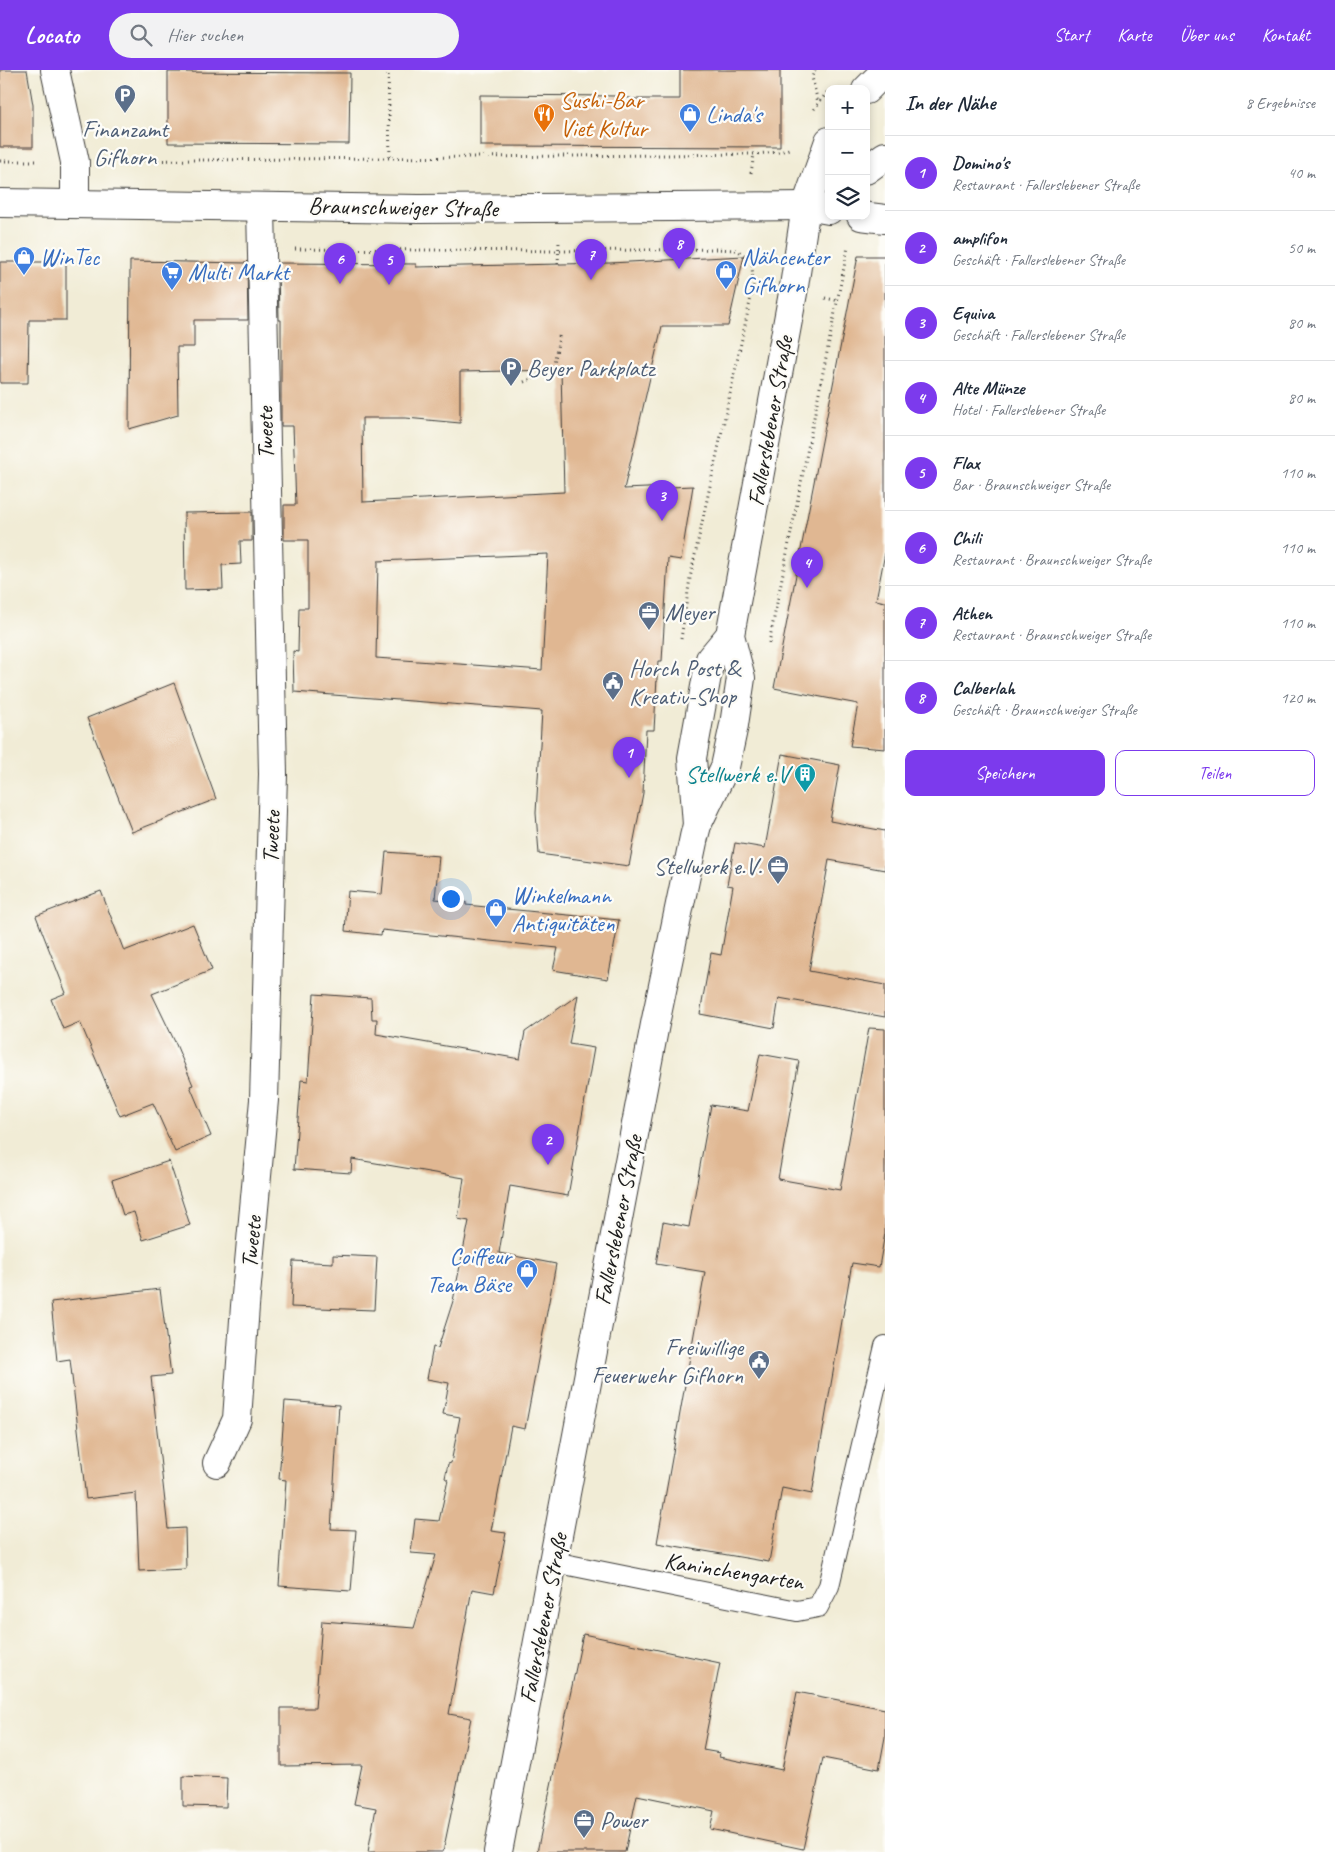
<!DOCTYPE html>
<html lang="de">
<meta charset="utf-8">
<style>
body{margin:0;font-family:Caveat,sans-serif;background:#f2f2f3;color:#1f2937}
.controls{position:absolute;right:15px;top:15px;display:grid;overflow:hidden;border-radius:10px;box-shadow:0 2px 8px #0003}
.controls button{width:45px;height:45px;display:grid;place-items:center;padding:0;border:0;border-bottom:1px solid #e0e1e3;background:#fff;color:#1f2937;font:25px sans-serif}
.you{position:absolute;left:450px;top:828px;width:18px;height:18px;margin:-12px;border:4px solid #fff;border-radius:50%;background:#1a73e8;box-shadow:0 0 0 8px #1a73e833}
.badge{display:grid;place-items:center;width:32px;height:32px;border-radius:50%;background:#7c3aed;color:#fff;font-size:16px;font-weight:700}
.pin{position:absolute;translate:-50% -41px;filter:drop-shadow(0 1px 2px #0008)}
.pin::after{content:'';position:absolute;top:26px;width:18px;height:15px;background:inherit;clip-path:polygon(0 0,100% 0,50% 100%)}
.list{margin:0;padding:0;list-style:none}
h2{display:flex;justify-content:space-between;align-items:center;height:65px;margin:0;padding:0 20px;font-size:21px}
h2 small{font-size:16px;font-weight:400;color:#747a83}
.list li{display:grid;grid-template-columns:32px 1fr auto;gap:15px;align-items:center;box-sizing:border-box;height:75px;padding:0 20px;border-top:1px solid #e0e1e3}
.list b{display:block;font-size:19px;white-space:nowrap}
.list p{margin:0;font-size:16px;white-space:nowrap;color:#747a83}
.list em{font-size:16px;font-style:normal;color:#747a83}
.actions{display:flex;gap:10px;padding:15px 20px}
.actions a{flex:1;padding:11px 0;border:1px solid #7c3aed;border-radius:10px;text-align:center;font-size:18px;color:#7c3aed}
.actions .main{background:#7c3aed;color:#fff}
.icon{flex:none;width:28px;height:28px;fill:none;stroke:currentColor;stroke-width:2;stroke-linecap:round;stroke-linejoin:round}
.map{position:relative;flex:none;width:885px;height:1782px;overflow:hidden}
header{display:flex;align-items:center;gap:30px;box-sizing:border-box;height:70px;padding:0 25px;background:#7c3aed;color:#fff}
header strong{font-size:24px}
nav{display:flex;gap:28px;margin-inline-start:auto;font-size:18px}
.search{width:350px;height:45px;background:#f2f2f3;display:flex;align-items:center;gap:12px;box-sizing:border-box;padding:0 18px;border-radius:28px;color:#747a83;font-size:19px}
main{display:flex}
aside{flex:1;background:#fff}
.map>svg:first-child{display:block}
.building{fill:#e0b792;fill-rule:evenodd}
.lines{fill:none;stroke-linecap:round;stroke-linejoin:round}
.service-casing{stroke:#3c3b38;stroke-width:22}
.pedestrian-casing{stroke:#3c3b38;stroke-width:30}
.minor-casing{stroke:#3c3b38;stroke-width:30}
.tertiary-casing{stroke:#3c3b38;stroke-width:30}
.path{stroke:#3c3b38;stroke-width:3;stroke-dasharray:1 4;stroke-linecap:butt}
.service{stroke:#fff;stroke-width:20}
.pedestrian{stroke:#fff;stroke-width:28}
.minor{stroke:#fff;stroke-width:28}
.tertiary{stroke:#fff;stroke-width:28}
.labels{text-anchor:middle;dominant-baseline:central;stroke-width:4.5;stroke-linejoin:round;paint-order:stroke}
.food-label{font-size:24px;fill:#c56008;stroke:#fdfcf7;text-anchor:start}
.shop-label{font-size:24px;fill:#366cbe;stroke:#fdfcf7;text-anchor:start}
.service-label{font-size:24px;fill:#4e5e75;stroke:#fdfcf7;text-anchor:start}
.street-label{font-size:24px;fill:#1c1c1c;stroke:#fdfcf7}
.culture-label{font-size:24px;fill:#0d838f;stroke:#fdfcf7;text-anchor:end}
</style>
<header>
<strong>Locato</strong>
<div class="search"><svg class="icon" aria-label="search" viewBox="0 0 24 24"><circle cx="10" cy="10" r="6"/><path d="M15 15l6 6"/></svg>Hier suchen</div>
<nav><a>Start</a><a>Karte</a><a>Über uns</a><a>Kontakt</a></nav>
</header>
<main>
<div class="map">
<svg width="885" height="1782" viewBox="0 0 885 1782">
<rect width="100%" height="100%" fill="#fdfcf7"/>
<filter id="ink" filterUnits="userSpaceOnUse"><feTurbulence type="fractalNoise" baseFrequency=".02" numOctaves="2"/><feDisplacementMap in="SourceGraphic" scale="10" xChannelSelector="R" yChannelSelector="G"/><feConvolveMatrix kernelMatrix="1 2 1 2 8 2 1 2 1" color-interpolation-filters="sRGB"/></filter>
<filter id="wash" filterUnits="userSpaceOnUse"><feTurbulence type="fractalNoise" baseFrequency=".0096" numOctaves="4" result="noise"/><feDisplacementMap in="SourceGraphic" scale="20" xChannelSelector="R" yChannelSelector="G"/><feGaussianBlur stdDeviation="1.12" result="paint"/><feColorMatrix in="noise" values="0 0 0 0 0 0 0 0 0 0 0 0 0 0 0 0 0 1.4 0 .05"/><feComposite in="paint" operator="in"/></filter>
<g filter="url(#wash)">
<rect width="100%" height="100%" fill="#f1ecd6"/>
<g id="blocks">
<g class="building">
<polygon points="0,0 27,0 33,35 33,77 0,77"/>
<polygon points="680,0 780,0 780,77 480,76 480,25 618,26 635,29 680,29"/>
<polygon points="168,2 350,3 349,74 168,73"/>
<path d="M744,186L728,256H662L624,419L693,416L681,490L668,488L662,591H658L654,660H646L643,723L629,796L539,784L536,743L542,641L294,622L293,581L298,582L299,538H308V470H284V435H296L293,356H281V250H279L278,193L416,194V197L610,193ZM561,300L564,422L363,432L362,348H406L460,353V302ZM548,484L542,600L376,588L378,491Z"/>
<polygon points="858,186 885,186 885,483 876,530 885,532 885,679 850,676 858,634 774,618"/>
<polygon points="130,191 247,193 248,250 194,250 194,277 177,277 178,345 129,359"/>
<polygon points="0,192 66,192 66,250 29,250 28,313 0,313"/>
<polygon points="252,442 252,471 240,471 241,494 222,495 223,519 185,520 184,443"/>
<polygon points="174,613 216,729 132,762 87,648"/>
<polygon points="782,684 840,695 830,751 885,761 885,800 829,790 809,901 885,915 885,947 779,928 774,958 700,944 711,883 721,885 733,816 727,815 735,773 765,778"/>
<polygon points="386,782 439,786 435,829 466,832 466,835 619,850 608,909 553,900 558,878 382,860 381,865 345,861 348,821 382,824"/>
<polygon points="101,821 124,881 193,854 212,900 152,924 175,972 193,1015 190,1016 211,1066 175,1082 153,1033 120,1046 80,952 63,959 51,929 66,923 36,846"/>
<polygon points="314,924 371,928 372,949 377,949 376,964 520,989 525,962 578,925 569,974 594,978 568,1126 510,1116 499,1183 556,1194 525,1359 511,1356 491,1461 506,1463 494,1523 472,1519 449,1644 471,1648 443,1782 368,1782 376,1738 354,1734 362,1695 281,1696 281,1638 315,1638 322,1551 414,1558 436,1485 411,1483 415,1449 439,1451 448,1410 445,1408 448,1394 451,1393 460,1347 443,1344 449,1313 427,1309 433,1277 438,1278 453,1231 469,1151 458,1149 464,1108 352,1089 351,1103 294,1099 301,1010 308,1011"/>
<polygon points="869,958 885,959 885,1163 879,1197 852,1193 812,1424 782,1418 769,1492 657,1473 705,1202 656,1194 663,1152 689,1157 711,1035 748,1041 760,984 799,991 778,1109 840,1120"/>
<polygon points="169,1091 190,1155 143,1170 134,1142 123,1145 112,1110"/>
<polygon points="333,1185 377,1187 374,1240 291,1237 293,1191 333,1193"/>
<polygon points="160,1219 171,1305 151,1307 168,1459 185,1458 186,1499 139,1501 136,1423 86,1429 70,1289 57,1291 51,1232"/>
<polygon points="285,1331 339,1335 331,1459 356,1460 351,1521 279,1516 286,1410 279,1409"/>
<polygon points="583,1564 720,1593 703,1680 720,1683 719,1687 782,1700 797,1622 885,1639 885,1667 879,1699 823,1688 803,1779 710,1759 714,1741 637,1725 625,1782 537,1782"/>
<polygon points="183,1706 227,1708 226,1737 183,1736"/>
</g>
</g>
</g>
<g filter="url(#ink)">
<use href="#blocks" fill-opacity="0" stroke="#3c3b38" stroke-width="1"/>
<g class="lines">
<g class="service-casing">
<polyline id="service" points="554,1492 797,1541 818,1537 829,1516 885,1276"/>
</g>
<g class="pedestrian-casing">
<g id="pedestrian">
<polyline points="806,136 829,140"/>
<polyline points="861,146 885,149"/>
</g>
</g>
<g class="minor-casing">
<g id="minor">
<polyline points="55,0 75,92 75,133"/>
<polyline points="217,1393 237,1349 245,1236 264,1030 273,704 261,137"/>
</g>
</g>
<g class="tertiary-casing">
<g id="tertiary">
<polyline points="866,20 885,1"/>
<polyline points="866,100 885,86"/>
<polyline points="0,133 419,139 806,136"/>
<polyline points="697,755 692,688 710,589 730,565"/>
<polyline points="498,1782 655,954 694,767 697,755 725,697 734,655 741,608 730,565 793,223 806,136 829,71"/>
</g>
</g>
<g class="path">
<polyline points="388,0 390,88"/>
<polyline points="815,0 812,7 818,33"/>
<polyline points="814,39 829,20"/>
<polyline points="0,91 40,91"/>
<polyline points="108,91 754,84 780,82 789,79"/>
<polyline points="751,103 754,84"/>
<polyline points="295,179 558,181 716,179 737,180 752,191 753,218 690,508 681,569"/>
<polyline points="558,194 559,172"/>
<polyline points="825,228 839,231"/>
<polyline points="524,312 553,300 560,262"/>
<polyline points="769,573 848,177"/>
</g>
<use href="#service" class="service"/>
<use href="#pedestrian" class="pedestrian"/>
<use href="#minor" class="minor"/>
<use href="#tertiary" class="tertiary"/>
</g>
</g>
<defs>
<g id="parking-pin" transform="scale(1.125)"><path d="M0 17L-7.5 6A9.5 9.5 0 1 1 7.5 6Z" fill="#5c6f8a" stroke="#fdfcf7"/><path d="M-3.5-5.5H1a3.5 3.5 0 0 1 0 7H-1V5.5H-3.5ZM-1-3.4V-.6H.8a1.4 1.4 0 0 0 0-2.8Z" fill="#fff"/></g>
<g id="restaurant-pin" transform="scale(1.125)"><path d="M0 17L-7.5 6A9.5 9.5 0 1 1 7.5 6Z" fill="#e8710a" stroke="#fdfcf7"/><path d="M-5-6h1v4h1v-4h1v4h1v-4h1v5L-1.5 .5V6h-2V.5L-5-1ZM5-6V6H3V1.5H1.5Q1.5-4 5-6Z" fill="#fff"/></g>
<g id="shop-pin" transform="scale(1.125)"><path d="M0 17L-7.5 6A9.5 9.5 0 1 1 7.5 6Z" fill="#3f7fe0" stroke="#fdfcf7"/><path d="M-5-2.5h2.3a2.7 3.5 0 0 1 5.4 0H5L5.5 6h-11ZM-1.5-2.5h3a1.5 2.3 0 0 0-3 0Z" fill="#fff"/></g>
<g id="supermarket-pin" transform="scale(1.125)"><path d="M0 17L-7.5 6A9.5 9.5 0 1 1 7.5 6Z" fill="#3f7fe0" stroke="#fdfcf7"/><path d="M-6-5.5h2.5l.6 2H6L4.5 2H-2.5L-4.4-4H-6ZM-1.5 3.2a1.3 1.3 0 1 0 .1 0ZM3 3.2a1.3 1.3 0 1 0 .1 0Z" fill="#fff"/></g>
<g id="office-pin" transform="scale(1.125)"><path d="M0 17L-7.5 6A9.5 9.5 0 1 1 7.5 6Z" fill="#5c6f8a" stroke="#fdfcf7"/><path d="M-6-3h4V-5.5h4V-3h4V5H-6ZM-1-4.5V-3h2v-1.5ZM-6 0V1H6V0Z" fill="#fff"/></g>
<g id="civic-pin" transform="scale(1.125)"><path d="M0 17L-7.5 6A9.5 9.5 0 1 1 7.5 6Z" fill="#5c6f8a" stroke="#fdfcf7"/><path d="M-.6-6.5H3V-4.5H.6V-3L4-1V1h2V6H-6V1h2V-1L-.6-3ZM-1.2 2.5V6h2.4V2.5Z" fill="#fff"/></g>
<g id="building-pin" transform="scale(1.125)"><path d="M0 17L-7.5 6A9.5 9.5 0 1 1 7.5 6Z" fill="#0f9aa8" stroke="#fdfcf7"/><path d="M-4-6H4V6H1V3H-1V6H-4ZM-2.5-4.3h1.7v1.8h-1.7ZM.8-4.3h1.7v1.8H.8ZM-2.5-1h1.7V.8h-1.7ZM.8-1h1.7V.8H.8Z" fill="#fff"/></g>
</defs>
<g fill-rule="evenodd">
<use href="#parking-pin" x="125" y="25"/>
<use href="#restaurant-pin" x="544" y="44"/>
<use href="#shop-pin" x="690" y="44"/>
<use href="#shop-pin" x="24" y="187"/>
<use href="#shop-pin" x="726" y="201"/>
<use href="#supermarket-pin" x="172" y="202"/>
<use href="#parking-pin" x="511" y="298"/>
<use href="#office-pin" x="649" y="542"/>
<use href="#civic-pin" x="613" y="612"/>
<use href="#building-pin" x="805" y="704"/>
<use href="#office-pin" x="778" y="796"/>
<use href="#shop-pin" x="496" y="839"/>
<use href="#shop-pin" x="527" y="1200"/>
<use href="#civic-pin" x="759" y="1291"/>
<use href="#office-pin" x="584" y="1750"/>
</g>
<g class="labels">
<g class="food-label">
<text x="560" y="30">Sushi-Bar<tspan x="560" dy="28">Viet Kultur</tspan></text>
</g>
<g class="shop-label">
<text x="706" y="44">Linda's</text>
<text x="40" y="187">WinTec</text>
<text x="742" y="187">Nähcenter<tspan x="742" dy="28">Gifhorn</tspan></text>
<text x="188" y="202">Multi Markt</text>
<text x="512" y="825">Winkelmann<tspan x="512" dy="28">Antiquitäten</tspan></text>
<text x="511" y="1186" text-anchor="end">Coiffeur<tspan x="511" dy="28">Team Bäse</tspan></text>
</g>
<g class="service-label">
<text x="125" y="59" text-anchor="middle">Finanzamt<tspan x="125" dy="28">Gifhorn</tspan></text>
<text x="527" y="298">Beyer Parkplatz</text>
<text x="665" y="542">Meyer</text>
<text x="629" y="598">Horch Post &amp;<tspan x="629" dy="28">Kreativ-Shop</tspan></text>
<text x="762" y="796" text-anchor="end">Stellwerk e.V.</text>
<text x="743" y="1277" text-anchor="end">Freiwillige<tspan x="743" dy="28">Feuerwehr Gifhorn</tspan></text>
<text x="600" y="1750">Power</text>
</g>
<g class="street-label">
<text transform="translate(403 137) rotate(1)">Braunschweiger Straße</text>
<text transform="translate(770 351) rotate(-80)">Fallerslebener Straße</text>
<text transform="translate(265 363) rotate(-91)">Tweete</text>
<text transform="translate(271 767) rotate(-88)">Tweete</text>
<text transform="translate(618 1150) rotate(-79)">Fallerslebener Straße</text>
<text transform="translate(251 1172) rotate(-85)">Tweete</text>
<text transform="translate(734 1501) rotate(9)">Kaninchengarten</text>
<text transform="translate(543 1548) rotate(-79)">Fallerslebener Straße</text>
</g>
<g class="culture-label">
<text x="789" y="704">Stellwerk e.V</text>
</g>
</g>
</svg>
<div class="controls">
<button>+</button>
<button>−</button>
<button><svg class="icon" aria-label="layers" viewBox="0 0 24 24"><path d="M12 4l9 5-9 5-9-5zM3 14l9 5 9-5"/></svg></button>
</div>
<div class="you"></div>
<div class="pin badge" style="left:629px;top:708px">1</div>
<div class="pin badge" style="left:548px;top:1095px">2</div>
<div class="pin badge" style="left:662px;top:451px">3</div>
<div class="pin badge" style="left:807px;top:518px">4</div>
<div class="pin badge" style="left:389px;top:215px">5</div>
<div class="pin badge" style="left:340px;top:214px">6</div>
<div class="pin badge" style="left:591px;top:210px">7</div>
<div class="pin badge" style="left:679px;top:199px">8</div>
</div>
<aside>
<h2>In der Nähe<small>8 Ergebnisse</small></h2>
<ul class="list">
<li><span class="badge">1</span><div><b>Domino's</b><p>Restaurant · Fallerslebener Straße</p></div><em>40 m</em></li>
<li><span class="badge">2</span><div><b>amplifon</b><p>Geschäft · Fallerslebener Straße</p></div><em>50 m</em></li>
<li><span class="badge">3</span><div><b>Equiva</b><p>Geschäft · Fallerslebener Straße</p></div><em>80 m</em></li>
<li><span class="badge">4</span><div><b>Alte Münze</b><p>Hotel · Fallerslebener Straße</p></div><em>80 m</em></li>
<li><span class="badge">5</span><div><b>Flax</b><p>Bar · Braunschweiger Straße</p></div><em>110 m</em></li>
<li><span class="badge">6</span><div><b>Chili</b><p>Restaurant · Braunschweiger Straße</p></div><em>110 m</em></li>
<li><span class="badge">7</span><div><b>Athen</b><p>Restaurant · Braunschweiger Straße</p></div><em>110 m</em></li>
<li><span class="badge">8</span><div><b>Calberlah</b><p>Geschäft · Braunschweiger Straße</p></div><em>120 m</em></li>
</ul>
<div class="actions"><a class="main">Speichern</a><a>Teilen</a></div>
</aside>
</main>
